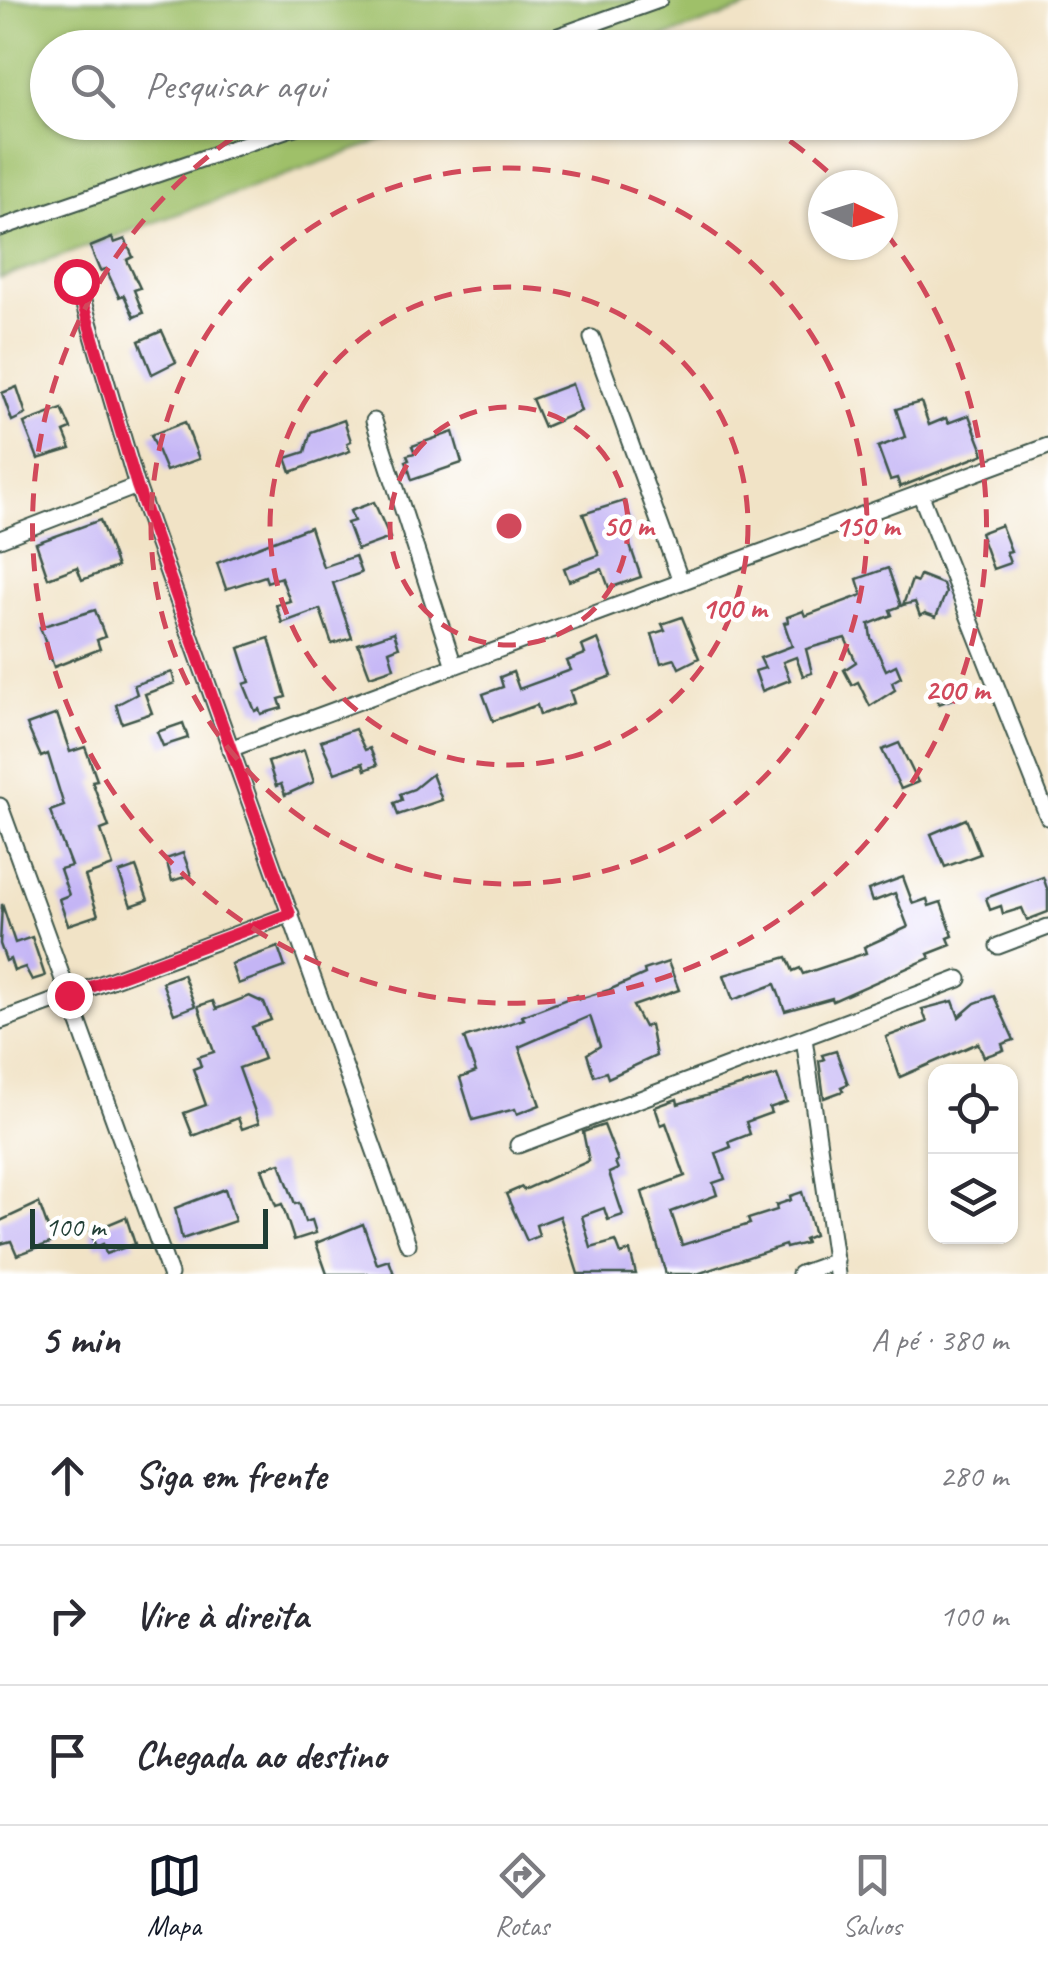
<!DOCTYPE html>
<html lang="pt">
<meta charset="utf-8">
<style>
body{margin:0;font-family:Caveat,sans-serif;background:#f7f7f7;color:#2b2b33}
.controls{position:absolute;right:30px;bottom:30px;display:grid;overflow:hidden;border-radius:20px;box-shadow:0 2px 8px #0004}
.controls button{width:90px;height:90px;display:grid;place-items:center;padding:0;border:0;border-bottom:2px solid #e1e1e2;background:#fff;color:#2b2b33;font:50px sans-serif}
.compass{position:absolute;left:808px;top:170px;width:90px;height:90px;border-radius:50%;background:#fff;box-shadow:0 2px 8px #0004;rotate:94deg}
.scale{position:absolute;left:30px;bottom:25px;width:238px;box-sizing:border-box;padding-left:10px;border:5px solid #1f3d34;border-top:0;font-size:28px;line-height:35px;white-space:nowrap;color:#1f3d34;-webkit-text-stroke:8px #fff;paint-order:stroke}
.stop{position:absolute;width:30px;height:30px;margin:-22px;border:8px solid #e11d48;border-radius:50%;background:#fff}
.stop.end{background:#e11d48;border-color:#fff;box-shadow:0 2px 10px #0008}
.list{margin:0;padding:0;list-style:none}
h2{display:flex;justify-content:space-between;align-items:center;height:130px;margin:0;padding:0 40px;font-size:42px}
h2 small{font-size:32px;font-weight:400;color:#7c7c81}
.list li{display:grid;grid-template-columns:65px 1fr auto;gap:30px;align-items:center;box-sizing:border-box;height:140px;padding:0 40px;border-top:2px solid #e1e1e2}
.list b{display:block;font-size:38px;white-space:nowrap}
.list em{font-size:32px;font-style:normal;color:#7c7c81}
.icon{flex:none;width:55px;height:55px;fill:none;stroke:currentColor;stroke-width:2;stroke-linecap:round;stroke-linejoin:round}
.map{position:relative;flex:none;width:1048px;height:1274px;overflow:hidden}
.search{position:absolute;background:#fff;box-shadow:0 2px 8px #0004;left:30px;right:30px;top:30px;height:110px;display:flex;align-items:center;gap:25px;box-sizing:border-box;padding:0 35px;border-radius:55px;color:#7c7c81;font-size:38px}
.sheet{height:550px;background:#fff}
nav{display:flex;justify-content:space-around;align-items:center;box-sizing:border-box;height:140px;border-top:2px solid #e1e1e2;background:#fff;font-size:28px;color:#7c7c81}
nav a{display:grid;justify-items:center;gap:5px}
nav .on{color:#111827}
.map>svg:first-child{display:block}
.green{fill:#9fc069;stroke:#5f7e4e;stroke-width:2.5}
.building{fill:#c4b5f5}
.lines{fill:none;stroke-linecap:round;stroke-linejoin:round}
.minor-casing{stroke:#3e564a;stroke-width:19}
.minor{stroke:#fff;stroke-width:15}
.route{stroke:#e11d48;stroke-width:12}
.ring{fill:none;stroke:#d1495b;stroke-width:5;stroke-dasharray:18 12}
.centre{fill:#d1495b;stroke:#fff;stroke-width:5}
.ring-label{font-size:30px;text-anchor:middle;font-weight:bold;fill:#d1495b;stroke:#fff;stroke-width:9;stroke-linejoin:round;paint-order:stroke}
</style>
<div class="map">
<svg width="1048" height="1274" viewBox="0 0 1048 1274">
<rect width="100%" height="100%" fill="#fff"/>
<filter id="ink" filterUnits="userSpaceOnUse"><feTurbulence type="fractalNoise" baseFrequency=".01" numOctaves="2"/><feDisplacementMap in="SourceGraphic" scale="20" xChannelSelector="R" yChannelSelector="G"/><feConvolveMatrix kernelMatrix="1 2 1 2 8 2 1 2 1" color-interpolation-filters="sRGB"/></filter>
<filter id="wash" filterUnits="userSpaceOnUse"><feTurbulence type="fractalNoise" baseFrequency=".0048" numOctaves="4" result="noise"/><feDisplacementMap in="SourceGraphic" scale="40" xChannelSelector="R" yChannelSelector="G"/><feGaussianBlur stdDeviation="2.25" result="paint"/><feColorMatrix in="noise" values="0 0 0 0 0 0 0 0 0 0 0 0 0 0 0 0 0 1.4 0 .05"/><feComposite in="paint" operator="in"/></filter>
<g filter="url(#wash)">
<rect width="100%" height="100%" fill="#f1e3c6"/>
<polygon class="green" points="0,0 768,0 637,47 48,48 48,122 430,123 0,278"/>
<g id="blocks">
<g class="building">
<polygon points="112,238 114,243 125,239 133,257 127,260 140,288 134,290 143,313 134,317 124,295 119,297 106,269 100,271 90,247"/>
<polygon points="162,331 176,362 152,374 139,341"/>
<polygon points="572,384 581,411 544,427 532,399"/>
<polygon points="17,387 26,414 12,421 2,393"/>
<polygon points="921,402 929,425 946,418 948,423 969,415 984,454 900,487 897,478 890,480 878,447 905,437 896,409"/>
<polygon points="62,409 71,429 64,432 71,449 38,459 24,423"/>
<polygon points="344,420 351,441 347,443 350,451 291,472 286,458 305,452 311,432"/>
<polygon points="185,422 199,459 166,471 151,435"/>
<polygon points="453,432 462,463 412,480 406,461 409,460 407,455 415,453 412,446"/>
<polygon points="624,501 635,531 626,534 641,577 609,588 602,569 569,581 564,568 599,555 583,514"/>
<polygon points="374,502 390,538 357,550 347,523 354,521 350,511"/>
<polygon points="100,520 117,567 82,580 77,567 48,578 36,543"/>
<polygon points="1001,525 1011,551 1006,552 1010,563 993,569 980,533"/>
<polygon points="310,527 323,567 355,556 361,573 333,583 352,638 332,644 320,609 282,623 276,605 290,601 281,577 267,582 265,576 226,589 217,563"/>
<polygon points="888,568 901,606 890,610 892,615 869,624 871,638 886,670 896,665 901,677 892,682 895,690 870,706 858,682 852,685 844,670 856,662 845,638 806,649 812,673 803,676 796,657 783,662 790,680 762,691 755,671 765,668 760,658 792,646 784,623 788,622 787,617 803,611 805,616 862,595 857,579"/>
<polygon points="920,575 943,584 946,593 936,617 925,613 920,616 915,602 903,605 912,580 917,582"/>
<polygon points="95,610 105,637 97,640 100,649 54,667 40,627"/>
<polygon points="682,617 699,658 679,668 675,659 661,663 652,634 665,630 662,624"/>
<polygon points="394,632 399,647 389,651 394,668 370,676 358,644"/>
<polygon points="269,638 286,697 279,699 282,708 261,714 259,709 255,711 244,684 250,682 239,648"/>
<polygon points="598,639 612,676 570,691 574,703 540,715 537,705 493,721 483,694 503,687 500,677 513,672 519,689 571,670 567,661 585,654 582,646"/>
<polygon points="172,672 175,683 145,694 152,713 122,723 116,705 137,694 134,685"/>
<polygon points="961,679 966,694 939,704 934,689"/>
<polygon points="57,714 70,752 85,747 88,755 97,780 92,781 109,827 101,830 113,866 85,876 98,915 68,925 59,899 69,895 60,869 71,866 50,811 64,806 48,754 41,757 27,725"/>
<polygon points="183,723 188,738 163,746 157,732"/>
<polygon points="355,729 365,750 370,748 377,765 365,770 363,763 335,773 321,741"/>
<polygon points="899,743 918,782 901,789 882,750"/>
<polygon points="304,750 314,782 285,795 281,784 276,786 268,762"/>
<polygon points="432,774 442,800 398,815 394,803 402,800 400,794 414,789"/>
<polygon points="966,819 980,854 945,867 931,834"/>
<polygon points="183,853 191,875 172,881 166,859"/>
<polygon points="136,867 148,900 131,906 119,873"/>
<polygon points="903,877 913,904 927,899 929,906 941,902 953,936 948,938 951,945 928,954 930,958 833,1001 832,998 785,1011 775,984 733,1000 724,975 787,957 793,971 800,968 803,974 866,953 864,947 908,927 895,893 872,902 868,890"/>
<polygon points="1043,877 1048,891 1048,912 1027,920 1022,908 1003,914 1001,906 990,910 986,898"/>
<polygon points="2,904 15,943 32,937 45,976 32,980 25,967 14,971 10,959 6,961 0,944"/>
<polygon points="278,947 285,967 238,984 231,964"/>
<polygon points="668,962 679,990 633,1006 644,1027 650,1025 656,1056 608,1078 606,1072 594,1076 587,1054 600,1046 590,1016 519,1047 540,1105 517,1114 515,1109 473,1120 460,1078 476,1072 464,1038 524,1019 522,1016 577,995 579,999 609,990 645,974 644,970"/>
<polygon points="183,974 195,1006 174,1014 162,982"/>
<polygon points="249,996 264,1003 271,1020 252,1027 264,1059 239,1068 259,1123 242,1129 238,1118 193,1136 184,1113 206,1105 193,1069 201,1066 198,1057 214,1052 198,1006 213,1001 216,1009"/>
<polygon points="994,996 1014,1040 1002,1044 1004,1050 984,1057 978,1043 900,1077 886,1037 927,1022 922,1009 953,1001 959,1017 975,1003"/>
<polygon points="836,1051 848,1084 841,1087 843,1091 824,1098 819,1061 824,1059 822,1055"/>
<polygon points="777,1075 787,1102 769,1108 771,1113 746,1122 750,1134 729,1142 731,1147 716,1153 725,1179 713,1183 717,1195 671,1212 682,1245 750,1224 748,1219 777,1210 776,1205 791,1200 790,1196 802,1192 814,1235 804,1239 806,1243 786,1248 785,1245 697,1274 666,1274 642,1192 685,1176 666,1123 661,1125 655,1107 677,1099 678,1104"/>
<polygon points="604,1125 618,1161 615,1162 618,1169 609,1173 623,1215 608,1220 604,1208 582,1216 591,1248 616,1241 621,1254 630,1251 636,1274 578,1274 560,1216 536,1225 539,1236 527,1241 506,1194 522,1187 524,1190 589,1161 583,1132"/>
<polygon points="280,1163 295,1204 299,1203 305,1222 312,1220 316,1233 294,1240 282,1204 276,1206 262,1169"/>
<polygon points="225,1189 235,1221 182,1239 175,1208"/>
<polygon points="39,1203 53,1242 17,1255 11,1241 0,1244 0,1221"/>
<polygon points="126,1217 135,1244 106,1254 103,1244 96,1247 90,1232"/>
<polygon points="363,1224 377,1264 389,1260 394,1274 327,1274 316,1243"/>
</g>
</g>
</g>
<g filter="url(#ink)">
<use href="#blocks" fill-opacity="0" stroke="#3e564a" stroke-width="2.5"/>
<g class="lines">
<g class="minor-casing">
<g id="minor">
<polyline points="525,48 659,0"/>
<polyline points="0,228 309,122"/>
<polyline points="77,281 137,486 408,1244"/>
<polyline points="592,338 681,582"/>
<polyline points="374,421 454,666"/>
<polyline points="920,493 1048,817"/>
<polyline points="0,539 137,486"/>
<polyline points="230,749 1048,446"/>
<polyline points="0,806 170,1274"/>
<polyline points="998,946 1048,927"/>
<polyline points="0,1021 291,914"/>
<polyline points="804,1038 837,1274"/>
<polyline points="518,1145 959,979"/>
<polyline points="800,1274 836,1261"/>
</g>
</g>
<use href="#minor" class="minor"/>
</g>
</g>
<g class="lines" filter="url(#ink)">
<polyline class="route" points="69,995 290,914 137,486 76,281"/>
</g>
<g class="ring">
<circle cx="509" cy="526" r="119"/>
<circle cx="509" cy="526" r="239"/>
<circle cx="509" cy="526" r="358"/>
<path d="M765 124A477 477 0 0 1 840 183M885 232A477 477 0 1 1 253 124"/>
</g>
<circle cx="509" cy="526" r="15" class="centre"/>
<g class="ring-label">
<text x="628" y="536">50 m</text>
<text x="867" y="536">150 m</text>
<text x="734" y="618">100 m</text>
<text x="957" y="700">200 m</text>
</g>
</svg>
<div class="controls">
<button><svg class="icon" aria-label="locate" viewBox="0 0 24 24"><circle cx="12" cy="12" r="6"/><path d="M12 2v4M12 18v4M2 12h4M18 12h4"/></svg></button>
<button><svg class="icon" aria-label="layers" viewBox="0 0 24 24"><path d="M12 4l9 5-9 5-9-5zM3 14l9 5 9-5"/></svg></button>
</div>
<svg class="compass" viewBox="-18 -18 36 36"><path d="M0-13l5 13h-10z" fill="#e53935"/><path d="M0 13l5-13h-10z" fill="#7c7c81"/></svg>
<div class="scale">100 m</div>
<div class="stop" style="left:76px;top:281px"></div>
<div class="stop end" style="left:69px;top:995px"></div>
<div class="search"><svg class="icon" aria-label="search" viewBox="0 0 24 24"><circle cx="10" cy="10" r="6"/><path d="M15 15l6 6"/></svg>Pesquisar aqui</div>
</div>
<section class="sheet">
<h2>5 min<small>A pé · 380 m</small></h2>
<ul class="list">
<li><svg class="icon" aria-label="ahead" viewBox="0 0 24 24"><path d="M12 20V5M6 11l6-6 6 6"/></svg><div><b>Siga em frente</b></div><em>280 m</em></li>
<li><svg class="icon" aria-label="right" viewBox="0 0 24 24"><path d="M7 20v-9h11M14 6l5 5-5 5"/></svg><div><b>Vire à direita</b></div><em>100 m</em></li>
<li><svg class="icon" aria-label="arrive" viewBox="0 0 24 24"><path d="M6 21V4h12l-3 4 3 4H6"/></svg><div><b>Chegada ao destino</b></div></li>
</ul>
</section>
<nav>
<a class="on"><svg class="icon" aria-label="map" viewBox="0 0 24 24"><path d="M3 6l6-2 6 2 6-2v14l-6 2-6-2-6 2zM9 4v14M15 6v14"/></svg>Mapa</a>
<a><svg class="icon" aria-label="directions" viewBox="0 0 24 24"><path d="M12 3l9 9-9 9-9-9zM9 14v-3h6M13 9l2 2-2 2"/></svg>Rotas</a>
<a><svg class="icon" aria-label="saved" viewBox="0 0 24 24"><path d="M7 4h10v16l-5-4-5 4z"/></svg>Salvos</a>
</nav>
